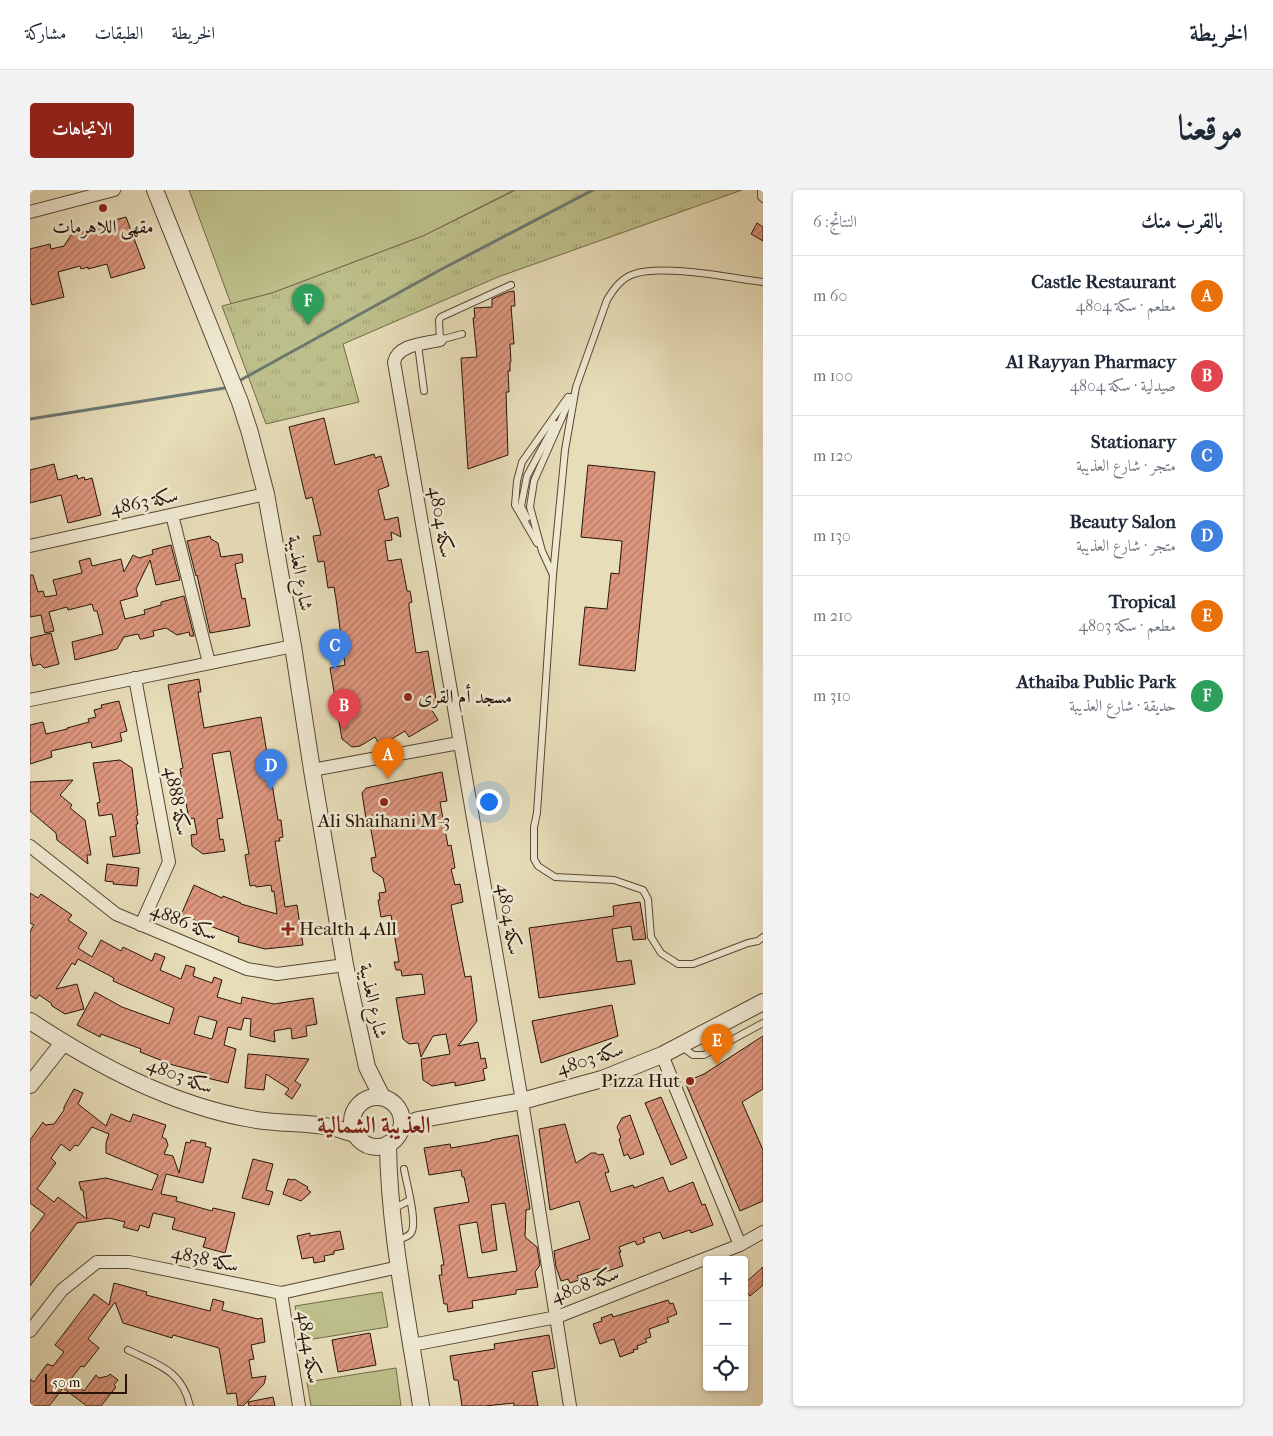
<!DOCTYPE html>
<html lang="ar">
<meta charset="utf-8">
<style>
body{margin:0;font-family:"IM FELL French Canon",Amiri,serif;background:#f2f2f3;color:#1f2937;direction:rtl}
.controls{position:absolute;right:15px;bottom:15px;display:grid;overflow:hidden;border-radius:5px;box-shadow:0 1px 4px #0004}
.controls button{width:45px;height:45px;display:grid;place-items:center;padding:0;border:0;border-bottom:1px solid #e0e1e3;background:#fff;color:#1f2937;font:25px sans-serif}
.scale{position:absolute;left:15px;bottom:12px;width:82px;box-sizing:border-box;padding-left:5px;border:2px solid #281409;border-top:0;font-size:14px;line-height:18px;white-space:nowrap;color:#281409;-webkit-text-stroke:4px #efe9d2;paint-order:stroke}
.you{position:absolute;left:458px;top:611px;width:18px;height:18px;margin:-12px;border:4px solid #fff;border-radius:50%;background:#1a73e8;box-shadow:0 0 0 8px #1a73e833}
.badge{display:grid;place-items:center;width:32px;height:32px;border-radius:50%;background:#8f2418;color:#fff;font-size:16px;font-weight:700}
.pin{position:absolute;translate:-50% -41px;filter:drop-shadow(0 1px 2px #0008)}
.pin::after{content:'';position:absolute;top:26px;width:18px;height:15px;background:inherit;clip-path:polygon(0 0,100% 0,50% 100%)}
.list{margin:0;padding:0;list-style:none}
h2{display:flex;justify-content:space-between;align-items:center;height:65px;margin:0;padding:0 20px;font-size:21px}
h2 small{font-size:16px;font-weight:400;color:#747a83}
.list li{display:grid;grid-template-columns:32px 1fr auto;gap:15px;align-items:center;box-sizing:border-box;height:80px;padding:0 20px;border-top:1px solid #e0e1e3}
.list b{display:block;font-size:19px;white-space:nowrap}
.list p{margin:0;font-size:16px;white-space:nowrap;color:#747a83}
.list em{font-size:16px;font-style:normal;color:#747a83}
.icon{flex:none;width:28px;height:28px;fill:none;stroke:currentColor;stroke-width:2;stroke-linecap:round;stroke-linejoin:round}
.map{position:relative;flex:none;width:733px;height:1216px;overflow:hidden;direction:ltr;border-radius:5px}
header{display:flex;align-items:center;gap:30px;box-sizing:border-box;height:70px;padding:0 25px;background:#fff;border-bottom:1px solid #e0e1e3}
header strong{font-size:24px}
nav{display:flex;gap:28px;margin-inline-start:auto;font-size:18px}
.intro{display:flex;align-items:center;justify-content:space-between;box-sizing:border-box;height:120px;padding:0 30px}
h1{margin:0;font-size:35px}
.button{padding:12px 22px;border-radius:5px;background:#8f2418;color:#fff;font-size:18px;font-weight:700}
main{display:flex;gap:30px;padding:0 30px}
aside{flex:1;background:#fff;border-radius:5px;box-shadow:0 1px 4px #0004}
.map>svg:first-child{display:block}
.green{fill:#bdbf8a;stroke:#726a4a}
.park{fill:url(#park-tufts);stroke:#726a4a}
.lines{fill:none;stroke-linecap:round;stroke-linejoin:round}
.stream{stroke:#6b7870;stroke-width:3}
.building{fill:url(#building-hatch);stroke:#281409;fill-rule:evenodd}
.service-casing{stroke:#584635;stroke-width:8}
.minor-casing{stroke:#584635;stroke-width:14}
.tertiary-casing{stroke:#584635;stroke-width:18}
.service{stroke:#efe9d2;stroke-width:6}
.minor{stroke:#efe9d2;stroke-width:12}
.tertiary{stroke:#efe9d2;stroke-width:16}
.poi-dot{fill:#8f2418;stroke:#efe9d2;stroke-width:2}
.labels{text-anchor:middle;dominant-baseline:central;stroke-width:5;stroke-linejoin:round;paint-order:stroke}
.poi-label{font-size:19px;fill:#281409;stroke:#efe9d2}
.street-label{font-size:19px;fill:#281409;stroke:#efe9d2}
.district-label{font-size:24px;font-weight:bold;fill:#7a1f14;stroke:#efe9d2}
</style>
<header>
<strong>الخريطة</strong>
<nav><a>الخريطة</a><a>الطبقات</a><a>مشاركة</a></nav>
</header>
<div class="intro"><h1>موقعنا</h1><a class="button">الاتجاهات</a></div>
<main>
<aside>
<h2>بالقرب منك<small>النتائج: 6</small></h2>
<ul class="list">
<li><span class="badge" style="background:#e8710a">A</span><div><b>Castle Restaurant</b><p>مطعم · سكة 4804</p></div><em>60 m</em></li>
<li><span class="badge" style="background:#e0444e">B</span><div><b>Al Rayyan Pharmacy</b><p>صيدلية · سكة 4804</p></div><em>100 m</em></li>
<li><span class="badge" style="background:#3f7fe0">C</span><div><b>Stationary</b><p>متجر · شارع العذيبة</p></div><em>120 m</em></li>
<li><span class="badge" style="background:#3f7fe0">D</span><div><b>Beauty Salon</b><p>متجر · شارع العذيبة</p></div><em>130 m</em></li>
<li><span class="badge" style="background:#e8710a">E</span><div><b>Tropical</b><p>مطعم · سكة 4803</p></div><em>210 m</em></li>
<li><span class="badge" style="background:#2e9e5b">F</span><div><b>Athaiba Public Park</b><p>حديقة · شارع العذيبة</p></div><em>310 m</em></li>
</ul>
</aside>
<div class="map">
<svg width="733" height="1216" viewBox="0 0 733 1216">
<defs>
<pattern id="park-tufts" width="24" height="20" patternUnits="userSpaceOnUse" patternTransform="scale(1.25)"><rect width="24" height="20" fill="#bdbf8a"/><path d="M3 7l-1-3M5 7V3M7 7l1-3M15 17l-1-3M17 17v-4M19 17l1-3" fill="none" stroke="#a2a376"/></pattern>
<pattern id="building-hatch" width="6" height="6" patternUnits="userSpaceOnUse" patternTransform="scale(1.25)"><rect width="6" height="6" fill="#dd967d"/><path d="M-1 1l2-2M0 6l6-6M5 7l2-2" fill="none" stroke="#b37965"/></pattern>
</defs>
<rect width="100%" height="100%" fill="#e7ddb9"/>
<filter id="stains"><feTurbulence type="fractalNoise" baseFrequency=".004" numOctaves="4"/><feColorMatrix values="0 0 0 0 .2 0 0 0 0 .09 0 0 0 0 .02 0 0 0 .5 -.17"/></filter>
<radialGradient id="worn" r=".72"><stop offset=".6" stop-color="#630" stop-opacity="0"/><stop offset="1" stop-color="#630" stop-opacity=".3"/></radialGradient>
<g class="green">
<polygon points="159,0 484,0 393,46 242,103 201,114"/>
<polygon points="352,1102 358,1137 271,1151 265,1116"/>
<polygon points="366,1178 371,1216 281,1216 277,1192"/>
</g>
<polygon class="park" points="486,0 712,0 468,87 313,154 329,212 236,234 192,116 242,103 393,46"/>
<g class="lines">
<g class="stream">
<polyline points="207,192 410,80 563,0"/>
<polyline points="0,229 195,198 199,196"/>
</g>
</g>
<g class="building">
<polygon points="96,27 115,78 81,88 77,74 58,79 58,77 51,79 50,76 28,82 34,107 2,115 0,107 0,59 20,54 21,59 34,56 41,45 67,38 66,35"/>
<polygon points="727,33 733,37 733,51 721,44"/>
<polygon points="484,101 485,116 481,116 484,154 480,154 481,172 480,172 480,181 478,181 479,202 476,202 478,265 438,279 431,168 447,167 443,128 445,128 444,118 462,117 462,109 478,102"/>
<polygon points="294,228 305,275 344,264 345,268 351,266 359,296 348,300 355,330 368,327 371,347 361,342 362,350 355,351 358,371 371,369 376,395 377,401 380,401 382,412 379,413 379,417 386,463 398,461 407,515 400,517 408,530 379,547 375,541 350,556 345,547 330,556 322,557 312,549 300,478 315,475 306,409 304,397 298,398 294,371 288,372 283,346 291,345 282,307 276,309 259,237"/>
<polygon points="24,274 28,290 47,285 48,289 54,287 55,290 62,288 71,325 38,333 31,305 0,313 0,280"/>
<polygon points="558,275 625,282 605,481 549,475 555,417 577,419 581,383 589,384 592,351 551,347"/>
<polygon points="180,346 181,349 188,353 191,367 212,364 213,372 205,374 212,409 215,408 220,436 180,443 167,385 166,386 157,351"/>
<polygon points="141,355 150,390 126,395 120,370 106,399 108,406 90,411 95,429 115,424 114,420 131,415 131,412 154,406 164,446 160,446 159,442 147,445 136,438 123,441 124,446 112,449 110,449 108,444 94,447 87,459 45,470 42,452 73,444 67,421 64,421 62,414 38,420 37,417 19,422 24,441 15,443 11,425 0,427 0,385 3,385 8,402 13,401 15,407 27,405 23,390 52,383 49,371 60,368 62,376 91,369 94,382 103,365 109,368 123,364 122,360"/>
<polygon points="21,443 29,474 14,478 10,474 3,476 0,463 0,448"/>
<polygon points="169,489 171,502 168,502 174,538 231,527 248,630 251,630 253,647 249,648 250,651 245,651 255,717 267,715 273,755 235,759 208,752 209,747 151,725 164,695 192,708 193,706 211,713 211,714 247,724 244,701 242,702 241,695 226,697 225,695 220,696 215,665 219,664 200,561 182,564 193,628 187,629 190,650 193,649 195,661 173,664 162,656 161,645 167,644 164,628 159,629 153,597 150,579 153,578 138,495"/>
<polygon points="89,511 97,541 90,543 92,551 62,558 61,552 21,561 22,567 0,574 0,535 13,532 16,544 37,539 37,538 59,532 58,529 66,527 64,520 72,518 71,515"/>
<polygon points="90,570 102,578 108,625 106,626 108,634 106,634 110,663 83,667 80,647 86,646 82,624 69,626 67,613 70,612 63,573"/>
<polygon points="412,582 417,611 410,612 418,656 421,655 425,678 421,679 425,695 430,694 433,712 421,715 435,787 441,786 447,831 428,856 448,852 451,869 455,868 457,878 453,879 455,890 425,896 425,892 402,896 393,890 391,869 420,864 416,844 403,846 391,867 388,853 379,854 373,849 366,808 395,804 392,784 372,786 371,780 366,780 364,772 369,772 361,725 351,727 348,710 350,710 349,703 356,702 353,688 343,681 341,668 346,667 339,629 336,629 332,603 336,598"/>
<polygon points="43,590 30,605 42,615 40,618 55,630 61,665 57,665 58,674 27,650 26,643 0,621 0,592"/>
<polygon points="77,674 109,678 107,696 83,694 84,692 75,691"/>
<path d="M0,703L8,708L11,704L42,725L38,730L57,743L48,758L62,767L71,750L91,761L93,757L122,771L125,763L135,767L130,780L151,789L156,775L165,778L163,786L182,793L184,787L192,790L187,807L211,814L212,807L244,814L283,808L287,834L276,836L277,846L262,849L261,838L244,841L245,852L220,846L221,829L214,828L211,840L198,837L194,855L206,859L198,893L177,888L178,884L143,875L110,862L111,859L71,844L70,847L47,835L65,802L92,817L139,834L144,818L83,791L84,788L48,769L45,775L42,773L26,799L47,794L54,819L35,824L22,816L21,813L9,805L6,809L0,805V741L4,735L0,733ZM169,826L187,831L182,849L164,844Z"/>
<polygon points="610,712 616,749 603,750 601,736 582,739 587,772 601,770 605,794 509,808 499,738 584,726 583,716"/>
<polygon points="582,815 588,846 511,873 502,831"/>
<polygon points="733,846 733,899 712,912 733,960 733,1011 710,1021 655,892 674,884"/>
<polygon points="218,864 279,869 265,891 271,895 262,909 255,904 259,899 236,884 234,900 215,898"/>
<path d="M44,899L53,903L48,914L76,936L81,924L100,932L103,924L136,935L132,947L136,949L138,955L134,964L143,966L149,983L156,952L160,953L161,950L176,953L175,956L181,958L173,993L136,984L131,1004L147,1007L146,1011L182,1021L183,1018L205,1023L195,1063L173,1057L176,1048L142,1039L145,1028L123,1023L119,1038L110,1035L108,1041L93,1037L95,1032L79,1028L47,1033L0,1096V1044L15,1024L0,1013V950L13,932L15,935L24,934L34,920V917ZM62,937L79,944L76,953V963L128,985L122,1000L76,988L49,992L51,1000H53L57,1029L28,1007L24,1012L7,999L26,973L21,968L31,954L40,961L45,955L48,956Z"/>
<polygon points="631,907 657,968 641,975 615,913"/>
<polygon points="600,925 614,964 600,969 598,964 594,966 589,949 591,948 587,937 592,928"/>
<polygon points="535,934 546,973 561,963 566,963 568,965 573,964 579,982 575,983 581,1002 603,995 604,998 633,987 639,1002 663,992 672,1015 675,1014 683,1035 661,1043 660,1040 633,1049 630,1042 613,1048 615,1052 607,1055 605,1051 589,1057 591,1062 589,1062 593,1076 572,1083 571,1078 547,1086 549,1090 540,1093 538,1089 531,1091 526,1077 524,1061 560,1049 549,1011 520,1020 509,939"/>
<path d="M488,945L500,1019L496,1020L495,1047L507,1057L510,1075L505,1082L508,1097L486,1100V1104L442,1111L443,1118L418,1122L417,1114H414L409,1085H412L411,1075H414L404,1018L439,1012L434,987H432L431,980L399,985L394,958L420,954L421,958L461,951V950ZM475,1013L487,1081L438,1088L429,1035L447,1032L452,1063L467,1060L461,1015Z"/>
<polygon points="223,969 243,974 236,1000 243,1002 239,1015 212,1008"/>
<polygon points="258,989 263,990 264,989 278,997 277,999 281,1002 271,1011 253,1004"/>
<polygon points="310,1041 314,1059 304,1061 304,1064 294,1066 295,1071 284,1073 283,1067 272,1069 267,1046 280,1043 280,1046"/>
<polygon points="733,1077 733,1095 720,1106 714,1099 714,1094"/>
<polygon points="84,1093 117,1102 116,1105 180,1121 183,1109 194,1112 192,1120 228,1129 232,1128 235,1152 221,1155 224,1169 219,1170 222,1188 236,1186 234,1194 213,1216 208,1216 206,1203 197,1204 189,1158 143,1145 142,1148 93,1133 85,1112 58,1149 69,1158 54,1177 51,1176 40,1190 54,1201 66,1185 69,1188 78,1186 80,1184 88,1190 84,1195 86,1197 71,1216 57,1216 33,1198 19,1216 0,1216 0,1189 4,1192 17,1174 23,1176 34,1162 25,1155 64,1104 79,1115"/>
<polygon points="638,1110 640,1114 643,1113 647,1124 637,1128 639,1132 619,1139 621,1147 615,1149 617,1152 607,1156 608,1159 603,1160 604,1162 590,1167 584,1149 570,1154 563,1134 572,1131 571,1128 582,1124 583,1127"/>
<polygon points="340,1143 346,1175 308,1182 302,1150"/>
<polygon points="519,1145 525,1178 502,1182 508,1216 484,1216 484,1213 455,1216 432,1216 428,1190 424,1190 420,1166 465,1159 464,1154"/>
<polygon points="243,1207 245,1216 219,1216 218,1212"/>
</g>
<g class="lines">
<g class="service-casing">
<g id="service">
<polyline points="731,0 731,7 733,9"/>
<path d="M733,92C701,88 633,74 604,84C591,88 583,100 577,110L546,197L535,260L523,385L507,623L504,637V669L508,676L525,687L584,690L613,700L618,709L621,747L631,763L648,774H663L718,753L728,751L733,747"/>
<polyline points="432,144 410,150 409,130 411,127 481,95"/>
<polyline points="388,155 394,201"/>
<polyline points="497,328 491,316 497,286 525,234"/>
<polyline points="507,353 485,315 487,291 492,272 538,207"/>
<polyline points="523,385 512,361 500,317 504,291 541,207"/>
<polyline points="651,856 663,865 674,865 733,833"/>
<polyline points="363,1019 380,1010"/>
<path d="M367,1050C371,1049 378,1047 381,1043C388,1033 376,991 374,979"/>
<path d="M98,1160C128,1175 152,1180 160,1216"/>
</g>
</g>
<g class="minor-casing">
<g id="minor">
<polyline points="0,22 84,0"/>
<path d="M410,150C394,154 368,154 364,172L492,911L540,1216"/>
<polyline points="142,325 179,473"/>
<polyline points="0,356 236,304"/>
<polyline points="105,488 139,672 111,735"/>
<polyline points="0,510 263,456"/>
<polyline points="282,580 429,553"/>
<polyline points="0,656 86,724 217,779 247,784 315,775"/>
<polyline points="632,865 710,1055"/>
<polyline points="251,1103 269,1216"/>
<polyline points="0,1141 32,1100 67,1072 99,1072 251,1103 369,1077"/>
<polyline points="382,1155 527,1127 710,1055 733,1042"/>
</g>
</g>
<g class="tertiary-casing">
<g id="tertiary">
<polyline points="125,0 210,212 220,243 236,304 263,456 282,580 315,775 337,877 352,907"/>
<path d="M0,831C67,875 141,915 221,929C247,934 275,932 301,937C309,939 318,942 326,944"/>
<polyline points="0,895 33,853"/>
<circle cx="347" cy="932" r="25"/>
<polyline points="371,938 388,930 492,911 572,889 632,865 733,812"/>
<path d="M358,954C359,1042 378,1129 391,1216"/>
</g>
</g>
<use href="#service" class="service"/>
<use href="#minor" class="minor"/>
<use href="#tertiary" class="tertiary"/>
</g>
<g class="poi-dot">
<circle cx="73" cy="18" r="5"/>
<circle cx="378" cy="507" r="5"/>
<circle cx="354" cy="612" r="5"/>
<path d="M255.5 731.5h5v5h5v5h-5v5h-5v-5h-5v-5h5z"/>
<circle cx="660" cy="891" r="5"/>
</g>
<g class="labels">
<g class="poi-label">
<text x="73" y="37">مقهى اللاهرمات</text>
<text x="388" y="507" text-anchor="start">مسجد أم القرى</text>
<text x="354" y="631">Ali Shaihani M-3</text>
<text x="269" y="739" text-anchor="start">Health 4 All</text>
<text x="650" y="891" text-anchor="end">Pizza Hut</text>
</g>
<g class="street-label">
<text transform="translate(114 312) rotate(-12)">سكة 4863</text>
<text transform="translate(411 332) rotate(80)">سكة 4804</text>
<text transform="translate(270 383) rotate(80)">شارع العذيبة</text>
<text transform="translate(147 611) rotate(79)">سكة 4888</text>
<text transform="translate(479 729) rotate(80)">سكة 4804</text>
<text transform="translate(154 732) rotate(22)">سكة 4886</text>
<text transform="translate(343 811) rotate(78)">شارع العذيبة</text>
<text transform="translate(560 869) rotate(-18)">سكة 4803</text>
<text transform="translate(150 886) rotate(21)">سكة 4803</text>
<text transform="translate(175 1069) rotate(12)">سكة 4838</text>
<text transform="translate(555 1095) rotate(-21)">سكة 4808</text>
<text transform="translate(279 1157) rotate(81)">سكة 4844</text>
</g>
<g class="district-label">
<text x="344" y="935">العذيبة الشمالية</text>
</g>
</g>
<rect width="100%" height="100%" filter="url(#stains)"/>
<rect width="100%" height="100%" fill="url(#worn)"/>
</svg>
<div class="controls">
<button>+</button>
<button>−</button>
<button><svg class="icon" aria-label="locate" viewBox="0 0 24 24"><circle cx="12" cy="12" r="6"/><path d="M12 2v4M12 18v4M2 12h4M18 12h4"/></svg></button>
</div>
<div class="scale">50 m</div>
<div class="you"></div>
<div class="pin badge" style="left:358px;top:589px;background:#e8710a">A</div>
<div class="pin badge" style="left:314px;top:540px;background:#e0444e">B</div>
<div class="pin badge" style="left:305px;top:480px;background:#3f7fe0">C</div>
<div class="pin badge" style="left:241px;top:600px;background:#3f7fe0">D</div>
<div class="pin badge" style="left:687px;top:875px;background:#e8710a">E</div>
<div class="pin badge" style="left:278px;top:135px;background:#2e9e5b">F</div>
</div>
</main>
